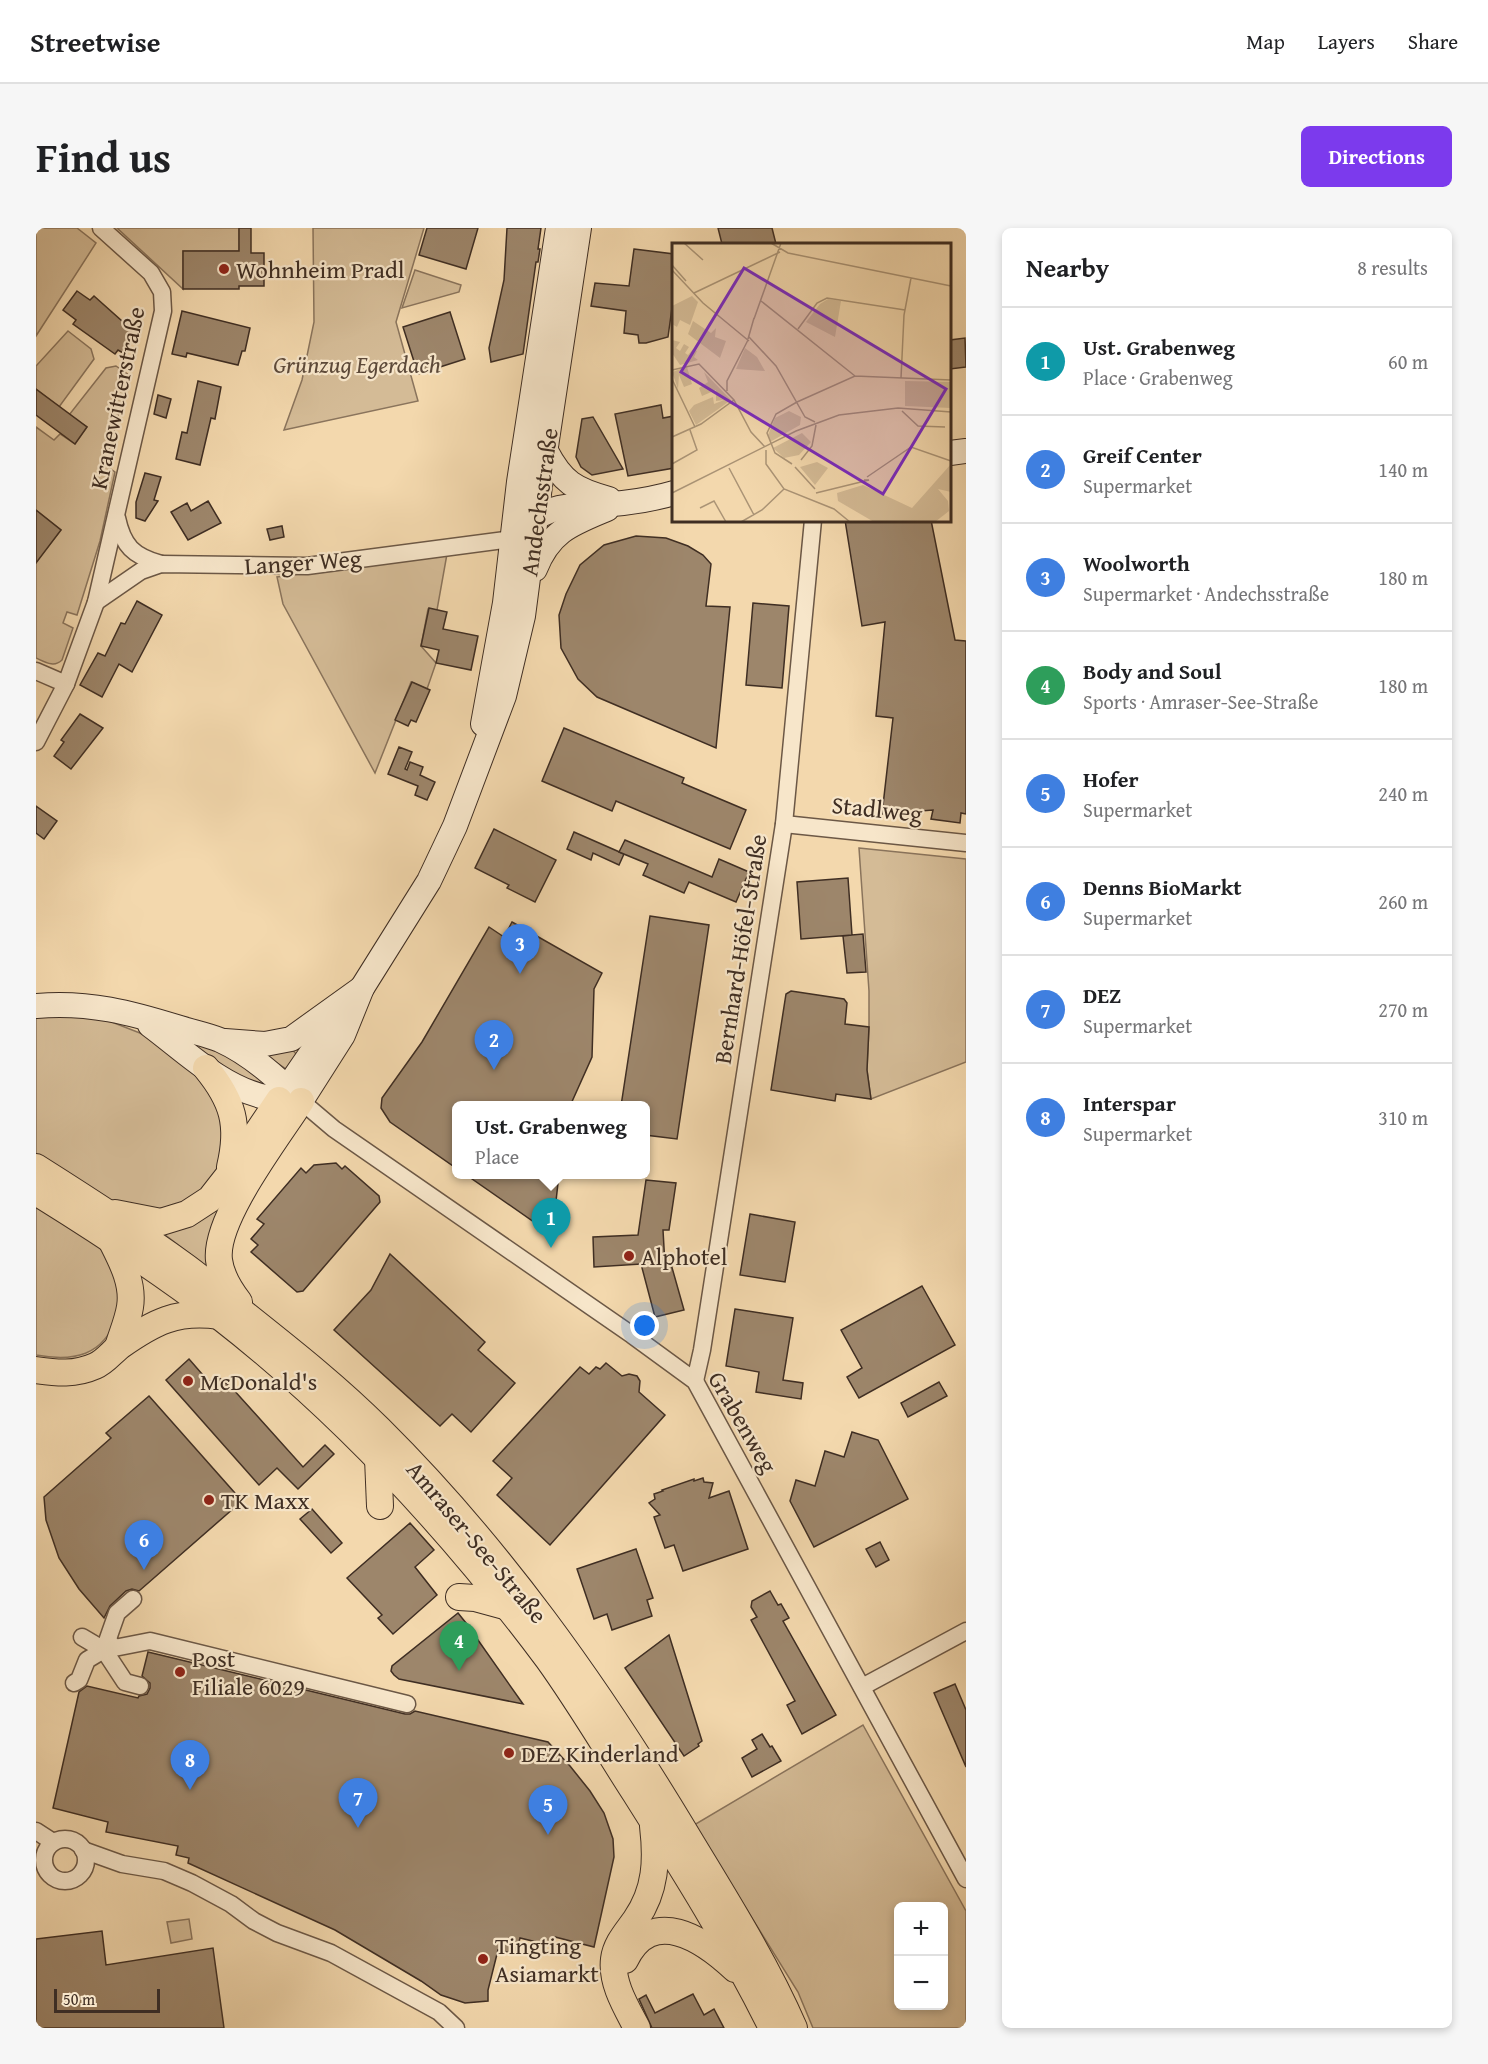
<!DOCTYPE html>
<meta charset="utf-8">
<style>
body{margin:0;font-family:"Gentium Book Plus",serif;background:#f6f6f6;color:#202124}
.controls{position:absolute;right:18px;bottom:18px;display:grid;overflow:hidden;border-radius:9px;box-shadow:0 3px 9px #0003}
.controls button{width:54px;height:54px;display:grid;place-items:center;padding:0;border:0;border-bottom:2px solid #e0e0e0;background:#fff;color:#202124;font:30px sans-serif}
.scale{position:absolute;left:18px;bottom:15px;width:106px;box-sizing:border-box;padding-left:6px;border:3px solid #3f2e23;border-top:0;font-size:16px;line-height:21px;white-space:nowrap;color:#3f2e23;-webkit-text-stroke:4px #f7e6ca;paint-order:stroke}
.you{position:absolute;left:609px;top:1098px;width:21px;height:21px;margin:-15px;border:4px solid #fff;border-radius:50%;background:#1a73e8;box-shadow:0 0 0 9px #1a73e833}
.badge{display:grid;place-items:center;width:39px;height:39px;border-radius:50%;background:#7c3aed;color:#fff;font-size:20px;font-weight:700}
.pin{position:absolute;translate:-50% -50px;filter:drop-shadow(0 2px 3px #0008)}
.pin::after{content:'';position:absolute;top:32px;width:21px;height:18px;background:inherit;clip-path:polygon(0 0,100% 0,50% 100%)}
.popup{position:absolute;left:416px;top:873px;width:198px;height:78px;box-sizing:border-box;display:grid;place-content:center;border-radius:9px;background:#fff;filter:drop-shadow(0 2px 4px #0005);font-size:20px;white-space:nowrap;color:#757577}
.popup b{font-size:22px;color:#202124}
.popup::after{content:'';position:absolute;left:50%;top:100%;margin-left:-12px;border:12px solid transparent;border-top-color:#fff}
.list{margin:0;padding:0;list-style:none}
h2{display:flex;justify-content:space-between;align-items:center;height:78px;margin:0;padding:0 24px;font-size:26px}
h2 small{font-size:20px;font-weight:400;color:#757577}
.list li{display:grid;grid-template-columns:39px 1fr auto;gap:18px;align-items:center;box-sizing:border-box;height:108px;padding:0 24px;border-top:2px solid #e0e0e0}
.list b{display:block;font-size:22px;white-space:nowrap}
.list p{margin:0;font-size:20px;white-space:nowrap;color:#757577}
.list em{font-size:20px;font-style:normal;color:#757577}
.map{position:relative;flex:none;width:930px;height:1800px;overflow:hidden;border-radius:9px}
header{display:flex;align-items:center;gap:36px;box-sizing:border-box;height:84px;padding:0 30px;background:#fff;border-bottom:2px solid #e0e0e0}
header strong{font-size:28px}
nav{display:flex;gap:33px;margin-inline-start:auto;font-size:21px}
.intro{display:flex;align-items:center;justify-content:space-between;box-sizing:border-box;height:144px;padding:0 36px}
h1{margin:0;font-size:42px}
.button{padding:15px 27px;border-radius:9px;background:#7c3aed;color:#fff;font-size:21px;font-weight:700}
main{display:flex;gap:36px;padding:0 36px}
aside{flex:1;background:#fff;border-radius:9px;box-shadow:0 3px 9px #0003}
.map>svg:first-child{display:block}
.green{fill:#d4bb96;stroke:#8a745c;stroke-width:1.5;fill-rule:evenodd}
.building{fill:#9d866b;stroke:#3f2e23;stroke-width:1.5}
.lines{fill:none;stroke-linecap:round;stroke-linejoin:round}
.street-casing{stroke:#6c5846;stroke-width:19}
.secondary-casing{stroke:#3f2e23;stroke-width:26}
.primary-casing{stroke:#3f2e23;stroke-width:28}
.street{stroke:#f7e6ca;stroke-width:16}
.secondary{stroke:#f7e6ca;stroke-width:24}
.primary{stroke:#f3d8ad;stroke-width:26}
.poi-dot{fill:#8f2418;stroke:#f7e6ca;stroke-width:2}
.labels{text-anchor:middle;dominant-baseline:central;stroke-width:4.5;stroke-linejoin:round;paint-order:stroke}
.poi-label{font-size:24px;fill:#3f2e23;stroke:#f7e6ca;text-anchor:start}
.park-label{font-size:24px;font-style:italic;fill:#5d4a3a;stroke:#f7e6ca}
.street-label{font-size:24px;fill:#3f2e23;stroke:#f7e6ca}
.inset-road{fill:none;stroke:#ab9476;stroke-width:1.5}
.view{fill:#7b2cbf;fill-opacity:0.15;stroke:#7b2cbf;stroke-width:3}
.inset-edge{fill:none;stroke:#3f2e23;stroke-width:3}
</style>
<header>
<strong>Streetwise</strong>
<nav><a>Map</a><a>Layers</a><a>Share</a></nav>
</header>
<div class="intro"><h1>Find us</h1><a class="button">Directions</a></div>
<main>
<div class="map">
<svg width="930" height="1800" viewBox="0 0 930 1800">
<rect width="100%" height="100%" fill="#f3d8ad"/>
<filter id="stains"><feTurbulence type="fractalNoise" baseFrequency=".00333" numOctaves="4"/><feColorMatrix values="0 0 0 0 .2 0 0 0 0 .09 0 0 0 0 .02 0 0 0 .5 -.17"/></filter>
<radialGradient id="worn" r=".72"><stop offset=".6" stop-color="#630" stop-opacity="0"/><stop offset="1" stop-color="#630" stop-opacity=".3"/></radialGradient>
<g class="green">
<polygon points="0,0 41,0 60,15 0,108"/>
<polygon points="81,0 203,0 203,23 147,23 147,61"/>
<polygon points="277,0 388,0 360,94 382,173 248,202 266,152 278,94"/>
<polygon points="379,42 425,57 423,64 366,80"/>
<polygon points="32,103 55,121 58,131 23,179 0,161 0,138"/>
<path d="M80,138L93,147L69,237L79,244L64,313L41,387L31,384L27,395L37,400L26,432C18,440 9,434 0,430V328L3,330L25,302L0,282V199L18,212L24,206L39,216L51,199L33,187L70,140Z"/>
<polygon points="411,326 401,382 392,381 385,418 400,435 391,461 375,454 339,545 247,376 241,349"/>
<polygon points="823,620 930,631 930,834 835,871 831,842 833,799 833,763"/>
<polygon points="21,786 68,791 109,807 150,835 190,887 185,946 137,984 84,979 0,927 0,789"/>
<polygon points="157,812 194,829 229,852 224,860 195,844 159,818"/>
<polygon points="254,819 261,827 250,841 225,825"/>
<polygon points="186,972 173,1038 170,1038 128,1006 129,1003"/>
<path d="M0,976C25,991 57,1005 75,1028C80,1035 81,1046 83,1054C88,1070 87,1073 81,1089C67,1128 38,1134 0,1127Z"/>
<path d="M827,1497L930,1683V1800H777L762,1764L658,1597ZM862,1678H908V1778H862Z"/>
<polygon points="153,1691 156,1711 135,1715 131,1694"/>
</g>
<g class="building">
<polygon points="203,0 215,0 215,25 228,25 228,58 203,58 203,61 147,61 147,23 203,23"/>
<polygon points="391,0 442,0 430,41 383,27"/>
<polygon points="471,0 505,0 502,21 504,21 502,34 500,34 487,126 455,134 453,120 468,52"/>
<polygon points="682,0 736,0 740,16 686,16"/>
<polygon points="598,21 638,26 638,65 632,109 610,115 603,115 602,107 588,105 590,83 555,78 559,55 593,58"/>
<polygon points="41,63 54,72 58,68 96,102 92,110 96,113 87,125 82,122 79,126 37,96 40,92 27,82"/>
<polygon points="146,83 214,100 209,123 206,123 202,137 151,125 150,129 136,126"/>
<polygon points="414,84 429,131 382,146 367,99"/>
<polygon points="929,110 930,139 914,141 914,112"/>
<polygon points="162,153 185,159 179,191 175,190 164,237 140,231 146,204 151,205"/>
<polygon points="0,161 51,199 39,216 0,187"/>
<polygon points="122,167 135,171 130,190 118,186"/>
<polygon points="625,177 627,190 638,188 638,240 592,248 579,186"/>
<polygon points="557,189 587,241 556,247 545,239 540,229 546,191"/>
<polygon points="109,245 125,249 118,272 122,273 109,293 100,290 100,274"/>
<polygon points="172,273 185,295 152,312 135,284 151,275 155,283"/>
<polygon points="0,282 25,302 0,335"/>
<polygon points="809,292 895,292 919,412 930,413 930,586 925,585 924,595 895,591 897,582 846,586 857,490 840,488 849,394 826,398"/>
<polygon points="246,298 248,309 234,312 231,301"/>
<polygon points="600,308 630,310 652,318 667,327 675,336 670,378 694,379 680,520 561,469 542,451 525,420 523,387 530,366 544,337 568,317"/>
<polygon points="101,373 126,387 96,444 83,436 66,469 44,457 62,425 69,428 85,395 89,396"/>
<polygon points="717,375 753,378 746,460 710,457"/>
<polygon points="393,380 411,384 407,401 442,408 435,442 400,435 403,422 385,418"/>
<polygon points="376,454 394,462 380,494 375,492 372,498 359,492"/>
<polygon points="44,486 67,500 35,541 18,528 28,514 25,512"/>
<polygon points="528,500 648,550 646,555 710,582 694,621 580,573 576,583 506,553"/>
<polygon points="363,519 376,524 369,541 371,542 374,534 387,539 384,547 399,554 391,572 379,567 382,558 352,546"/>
<polygon points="0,578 21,593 8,611 0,605"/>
<polygon points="458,601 520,632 499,674 471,660 473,657 439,640"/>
<polygon points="538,604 588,626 583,637 557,625 555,632 531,621"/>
<polygon points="589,612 676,649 683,631 713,644 700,674 653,654 648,665 607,647 612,636 583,624"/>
<polygon points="812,650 816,707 827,706 830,744 811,745 807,708 816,707 765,711 761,654"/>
<polygon points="614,688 673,697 641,911 609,907 609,878 585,878"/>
<polygon points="476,694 566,745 558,761 556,829 534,878 420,878 420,940 354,894 345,880 346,870 386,814 453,699 468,709"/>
<polygon points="755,763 808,771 811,775 809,796 833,799 831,842 835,871 800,866 799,873 735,862 750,766"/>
<polygon points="300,935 306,941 309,938 343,968 344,974 267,1063 261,1064 215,1024 222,1017 215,1011 228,996 221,991 265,940 270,945 278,937"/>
<polygon points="429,946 523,946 518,991 508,1001"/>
<polygon points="610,952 640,955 633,1002 627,1002 629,1037 635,1036 648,1082 619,1089 605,1036 558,1039 557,1009 602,1007"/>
<polygon points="714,986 759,994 749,1054 704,1047"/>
<polygon points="354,1026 449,1114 442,1122 479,1155 435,1204 416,1186 404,1198 298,1102 335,1062"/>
<polygon points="886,1058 919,1117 823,1170 811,1149 826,1140 805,1102"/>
<polygon points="699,1081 757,1090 747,1152 767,1155 765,1171 720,1164 723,1144 690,1138"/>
<polygon points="153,1131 173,1154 181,1148 196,1160 267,1239 289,1217 298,1226 262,1261 241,1240 223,1257 130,1152"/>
<polygon points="570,1135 586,1148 593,1146 601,1148 604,1153 603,1164 629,1187 514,1317 461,1267 476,1250 457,1233 544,1139 553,1146 560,1139 564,1141"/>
<polygon points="903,1154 911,1168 872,1189 865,1175"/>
<polygon points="113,1168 206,1273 103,1363 96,1361 90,1363 74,1378 68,1390 43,1361 23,1330 10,1292 8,1269 75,1210 70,1205"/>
<polygon points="816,1204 842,1212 872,1271 778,1319 754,1273 760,1252 779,1258 789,1223 808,1229"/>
<polygon points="667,1250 668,1254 677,1255 673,1270 693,1263 712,1321 647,1343 638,1317 629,1320 618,1289 624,1287 613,1275 619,1271 618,1266 627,1263 626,1262 658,1251 658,1253"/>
<polygon points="276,1281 306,1315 295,1325 264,1291"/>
<polygon points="374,1295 398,1322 379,1339 401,1367 357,1406 342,1390 346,1387 311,1350"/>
<polygon points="844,1314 853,1332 840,1339 830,1321"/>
<polygon points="600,1321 617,1370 611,1372 616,1388 576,1402 571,1386 558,1391 541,1341"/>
<polygon points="734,1363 742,1377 745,1376 753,1390 747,1393 800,1487 766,1506 751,1477 759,1473 715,1392 721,1389 715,1379 716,1373"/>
<polygon points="422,1385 430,1395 487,1476 363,1451 358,1447 355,1443 356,1438"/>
<polygon points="633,1407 666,1513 662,1516 663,1518 648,1528 589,1440"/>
<polygon points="112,1424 369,1486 374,1486 379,1483 512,1514 534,1538 554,1563 568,1585 577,1611 578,1629 558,1719 519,1709 517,1718 484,1710 480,1726 462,1722 452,1762 452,1773 429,1775 405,1767 385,1753 299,1702 152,1635 153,1630 140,1627 142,1618 70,1604 72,1594 17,1580 43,1464 51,1458 102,1470 103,1468 111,1466 114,1460 114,1455 106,1448"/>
<polygon points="919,1456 930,1482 930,1539 898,1465"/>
<polygon points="726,1506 734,1519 736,1518 745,1533 716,1549 706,1530 721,1521 716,1512"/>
<polygon points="66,1703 70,1737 177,1720 188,1800 0,1800 0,1711"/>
<polygon points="657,1766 668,1787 678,1781 688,1800 616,1800 603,1771 610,1767 619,1785"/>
</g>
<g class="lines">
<g class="street-casing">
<g id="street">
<path d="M81,290C87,318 97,328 125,336"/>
<polyline points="60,374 105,343 125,336 271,338 476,311"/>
<polyline points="0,443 30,456"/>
<polyline points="0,514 30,456 60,374 127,83 126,64 115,45 65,0"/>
<polyline points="748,596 930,615"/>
<polyline points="265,873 298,901 596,1107 659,1153 930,1651"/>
<polyline points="659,1153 666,1122 748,596 777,292"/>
<polyline points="97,1371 81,1385 68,1422 114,1413 371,1476"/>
<polyline points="46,1409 68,1422 89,1454 104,1458"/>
<polyline points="38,1455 43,1452 51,1432 76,1417"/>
<polyline points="826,1459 930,1403"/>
<polyline points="0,1603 17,1614"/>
<circle cx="29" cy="1632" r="21"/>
<polyline points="47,1622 86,1636 128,1643 156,1655 195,1676 218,1693 241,1705 295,1725 403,1784 420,1800"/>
</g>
</g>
<g class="secondary-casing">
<g id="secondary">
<path d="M510,223C526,254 539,262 573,271"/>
<polyline points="914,225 930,223"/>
<path d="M490,298C517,271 552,279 587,275C604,273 621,270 638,265"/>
<path d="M499,341C514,303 535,296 571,281"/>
<polyline points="447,496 469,375 483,254 522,0"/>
<path d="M0,778C52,773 96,785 144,800C157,804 172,807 184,812C215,826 241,850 265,873"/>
<path d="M114,797C149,823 185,859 229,869C239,872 250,872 261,873"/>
<polyline points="189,813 229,816 255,811 326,760"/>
<polyline points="243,872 302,786"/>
<polyline points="265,873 307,807 326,760 393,653 419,598 468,468 487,388 504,258 543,0"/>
</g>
</g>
<g class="primary-casing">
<g id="primary">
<path d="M170,840C197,873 204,897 194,939"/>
<path d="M0,939C49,970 99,1002 146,1036C170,1053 192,1073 215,1091C259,1126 303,1161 343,1201C463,1320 560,1457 647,1601C686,1666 728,1731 758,1800"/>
<path d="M0,964C63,1003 124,1043 183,1088C308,1185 417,1304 512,1431C543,1474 570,1520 599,1565C647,1641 696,1719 736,1800"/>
<polyline points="79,985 125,994 151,986 174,971 192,948 243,872"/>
<path d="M75,1012C85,1032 98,1055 94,1079C92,1092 86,1106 82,1119"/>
<path d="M203,1074C193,1061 185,1048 183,1032C178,991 242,909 265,873"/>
<path d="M0,1142C21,1145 39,1147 59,1138C69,1134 76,1124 84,1118C118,1094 141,1082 183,1088"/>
<polyline points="342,1230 344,1278"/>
<polyline points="423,1369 439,1370 472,1379"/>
<path d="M589,1732C616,1677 667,1711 699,1741"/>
<path d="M601,1800C590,1779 575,1755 578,1731C580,1715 592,1703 600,1691C620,1662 621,1632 617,1598"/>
</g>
</g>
<use href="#street" class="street"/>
<use href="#secondary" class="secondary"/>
<use href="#primary" class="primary"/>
</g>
<g class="poi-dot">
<circle cx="188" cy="41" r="6"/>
<circle cx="593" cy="1028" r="6"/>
<circle cx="152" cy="1153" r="6"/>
<circle cx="173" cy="1272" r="6"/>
<circle cx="144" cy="1444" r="6"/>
<circle cx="473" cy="1525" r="6"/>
<circle cx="447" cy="1731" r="6"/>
</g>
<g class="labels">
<g class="poi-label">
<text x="200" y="41">Wohnheim Pradl</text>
<text x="605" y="1028">Alphotel</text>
<text x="164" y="1153">McDonald's</text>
<text x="185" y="1272">TK Maxx</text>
<text x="156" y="1430">Post<tspan x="156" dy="28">Filiale 6029</tspan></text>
<text x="485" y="1525">DEZ Kinderland</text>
<text x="459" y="1717">Tingting<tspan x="459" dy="28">Asiamarkt</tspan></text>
</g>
<g class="park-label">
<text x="321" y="136">Grünzug Egerdach</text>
</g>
<g class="street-label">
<text transform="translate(81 170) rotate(-78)">Kranewitterstraße</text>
<text transform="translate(503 274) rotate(-82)">Andechsstraße</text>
<text transform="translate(267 334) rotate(-4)">Langer Weg</text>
<text transform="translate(841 581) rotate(6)">Stadlweg</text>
<text transform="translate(704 721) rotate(-81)">Bernhard-Höfel-Straße</text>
<text transform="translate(707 1194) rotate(60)">Grabenweg</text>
<text transform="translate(441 1314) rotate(50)">Amraser-See-Straße</text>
</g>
</g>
<g transform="translate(636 15)">
<rect width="279" height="279" fill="#f3d8ad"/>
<path d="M20,53L26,59L18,82L8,77L5,84L0,81V63ZM156,56L169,58L163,94L134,79L148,61ZM21,78L39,90L44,85L43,94L54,98L48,115L16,91ZM0,97L8,99L4,105L8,108L12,101L17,104L13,110L16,112L21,106L25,108L22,114L26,117L8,122L0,110ZM73,105L85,114L93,128L64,126ZM15,124L20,141L12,144L7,132L6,146L0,129ZM32,129L59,157L24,182L17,168L22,162L41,154L42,161L52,157L44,158V147L30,153L27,145L36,139ZM233,138L279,139V165L233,163ZM117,168L129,174L128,182L98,199L96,192L103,175ZM130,190L139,199L127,212L112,215L101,205ZM145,219L156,225L143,242L128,224ZM279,221V249L266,246L276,258L277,268L263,279H202L166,258L165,250L191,242L240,265Z" fill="#d4bb96"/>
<path class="inset-road" d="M12,0L31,17M99,0L116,10L279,43M0,22L14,38M0,27L31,60L77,98M22,50L108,9M89,58L183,133M82,76L109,0M126,86L145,60L155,55L233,67M77,94L104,123L133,174L143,179M76,96L82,75M0,127L27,121L62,157L79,189L93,204M229,135L232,72L239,35M0,136L23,184M55,148V138L76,97M125,159L183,133L279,137M230,168L246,183L273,184M0,194L29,181L62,157M94,207V221L112,246L162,266L178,279M129,217L140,203L144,182M0,221L25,207L18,187M120,221L103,210L95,190L104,171L125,159M123,224L143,246M57,225L82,272M195,234L239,204L279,218M0,250L124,188L167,172L226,165L279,169M144,250L197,237H192M28,265L42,258L54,279M69,279L90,267L112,246"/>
<path class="view" d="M72,25L274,146L211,251L9,129Z"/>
<rect width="279" height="279" class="inset-edge"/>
</g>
<rect width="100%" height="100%" filter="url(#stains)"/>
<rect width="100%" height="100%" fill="url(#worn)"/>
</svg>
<div class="controls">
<button>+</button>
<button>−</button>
</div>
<div class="scale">50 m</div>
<div class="you"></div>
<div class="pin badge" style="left:515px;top:1020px;background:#0f9aa8">1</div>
<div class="popup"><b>Ust. Grabenweg</b>Place</div>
<div class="pin badge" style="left:458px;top:842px;background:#3f7fe0">2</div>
<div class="pin badge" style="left:484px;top:746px;background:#3f7fe0">3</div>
<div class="pin badge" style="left:423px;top:1443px;background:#2e9e5b">4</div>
<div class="pin badge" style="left:512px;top:1607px;background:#3f7fe0">5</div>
<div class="pin badge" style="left:108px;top:1342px;background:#3f7fe0">6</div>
<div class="pin badge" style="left:322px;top:1600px;background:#3f7fe0">7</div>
<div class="pin badge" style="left:154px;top:1562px;background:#3f7fe0">8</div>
</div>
<aside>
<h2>Nearby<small>8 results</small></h2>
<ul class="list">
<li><span class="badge" style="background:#0f9aa8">1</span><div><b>Ust. Grabenweg</b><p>Place · Grabenweg</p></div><em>60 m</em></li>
<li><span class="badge" style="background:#3f7fe0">2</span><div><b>Greif Center</b><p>Supermarket</p></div><em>140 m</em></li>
<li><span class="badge" style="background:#3f7fe0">3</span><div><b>Woolworth</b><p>Supermarket · Andechsstraße</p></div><em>180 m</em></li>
<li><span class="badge" style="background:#2e9e5b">4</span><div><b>Body and Soul</b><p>Sports · Amraser-See-Straße</p></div><em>180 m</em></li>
<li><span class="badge" style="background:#3f7fe0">5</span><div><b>Hofer</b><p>Supermarket</p></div><em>240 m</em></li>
<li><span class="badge" style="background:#3f7fe0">6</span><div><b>Denns BioMarkt</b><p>Supermarket</p></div><em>260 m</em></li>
<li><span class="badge" style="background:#3f7fe0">7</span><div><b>DEZ</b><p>Supermarket</p></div><em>270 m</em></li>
<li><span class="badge" style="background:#3f7fe0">8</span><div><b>Interspar</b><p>Supermarket</p></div><em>310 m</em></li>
</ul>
</aside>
</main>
